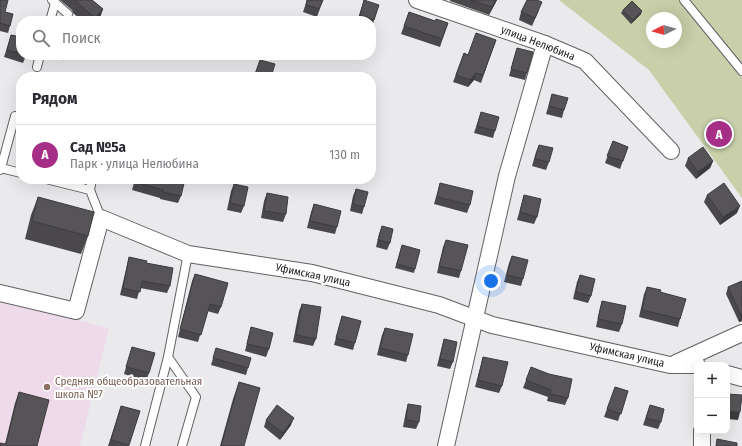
<!DOCTYPE html>
<html lang="ru">
<meta charset="utf-8">
<style>
body{margin:0;font-family:"Fira Sans Condensed",sans-serif;background:#f2f2f3;color:#2b2b33}
.controls{position:absolute;right:12px;bottom:12px;display:grid;overflow:hidden;border-radius:8px;box-shadow:0 4px 16px #0002}
.controls button{width:36px;height:36px;display:grid;place-items:center;padding:0;border:0;border-bottom:1px solid #e1e1e2;background:#fff;color:#2b2b33;font:20px sans-serif}
.compass{position:absolute;left:646px;top:12px;width:36px;height:36px;border-radius:50%;background:#fff;box-shadow:0 4px 16px #0002;rotate:265deg}
.you{position:absolute;left:491px;top:281px;width:14px;height:14px;margin:-10px;border:3px solid #fff;border-radius:50%;background:#1a73e8;box-shadow:0 0 0 6px #1a73e833}
.badge{display:grid;place-items:center;width:26px;height:26px;border-radius:50%;background:#a52e86;color:#fff;font-size:13px;font-weight:700}
.pin{position:absolute;translate:-50% -50%;border:2px solid #fff;box-shadow:0 1px 4px #0006}
.list{margin:0;padding:0;list-style:none}
h2{display:flex;justify-content:space-between;align-items:center;height:52px;margin:0;padding:0 16px;font-size:17px}
h2 small{font-size:13px;font-weight:400;color:#7c7c81}
.list li{display:grid;grid-template-columns:26px 1fr auto;gap:12px;align-items:center;box-sizing:border-box;height:60px;padding:0 16px;border-top:1px solid #e1e1e2}
.list b{display:block;font-size:15px;white-space:nowrap}
.list p{margin:0;font-size:13px;white-space:nowrap;color:#7c7c81}
.list em{font-size:13px;font-style:normal;color:#7c7c81}
.icon{flex:none;width:22px;height:22px;fill:none;stroke:currentColor;stroke-width:2;stroke-linecap:round;stroke-linejoin:round}
.map{position:relative;flex:none;width:742px;height:446px;overflow:hidden}
.search{position:absolute;background:#fff;box-shadow:0 4px 16px #0002;left:16px;top:16px;width:360px;height:44px;display:flex;align-items:center;gap:10px;box-sizing:border-box;padding:0 14px;border-radius:16px;color:#7c7c81;font-size:15px}
.panel{position:absolute;background:#fff;box-shadow:0 4px 16px #0002;left:16px;top:72px;width:360px;height:112px;border-radius:16px}
.map>svg:first-child{display:block}
.education{fill:#eedae8}
.green{fill:#c8cfa9;fill-rule:evenodd}
.lines{fill:none;stroke-linecap:round;stroke-linejoin:round}
.lane-casing{stroke:#616164;stroke-width:10}
.street-casing{stroke:#616164;stroke-width:18}
.lane{stroke:#fff;stroke-width:8}
.street{stroke:#fff;stroke-width:16}
.wall{fill:#4a484b}
.shaded-wall{fill:#3c3b3d}
.building{fill:#565457;stroke:#3c3b3d}
.education-dot{fill:#8d6e63;stroke:#fff;stroke-width:1.5}
.labels{text-anchor:middle;dominant-baseline:central;stroke-width:4;stroke-linejoin:round;paint-order:stroke}
.street-label{font-size:11px;fill:#1e1e1f;stroke:#fff}
.education-label{font-size:11px;fill:#785e54;stroke:#fff;text-anchor:start}
</style>
<div class="map">
<svg width="742" height="446" viewBox="0 0 742 446">
<rect width="100%" height="100%" fill="#eaeaed"/>
<polygon class="education" points="0,301 109,328 80,446 0,446"/>
<path class="green" d="M559,0H742V198L649,70ZM652,18H676V42H652Z"/>
<g class="lines">
<g class="lane-casing">
<g id="lane">
<polyline points="52,0 68,14"/>
<polyline points="684,0 742,71"/>
<polyline points="50,21 55,3"/>
<polyline points="37,67 40,55"/>
<polyline points="1,168 15,116 21,118"/>
<polyline points="0,170 1,168 21,173"/>
<polyline points="46,179 90,190 101,218"/>
<polyline points="90,190 92,179"/>
<polyline points="145,446 168,357"/>
<polyline points="182,446 196,397 168,357 188,254"/>
</g>
</g>
<g class="street-casing">
<g id="street">
<polyline points="417,0 545,44 585,61 671,151"/>
<polyline points="0,293 76,311 101,218 188,254 312,273 439,305 492,325 670,365 697,365"/>
<polyline points="676,363 742,333"/>
<polyline points="727,374 742,378"/>
<polyline points="446,446 507,176 545,44"/>
<polyline points="702,446 702,431"/>
</g>
</g>
<use href="#lane" class="lane"/>
<use href="#street" class="street"/>
</g>
<g class="wall">
<polygon points="0,0 10,26 8,33 0,31"/>
<polygon points="60,0 92,0 103,9 99,20 97,21 82,21 73,13 72,10"/>
<polygon points="307,0 323,0 317,17 303,12"/>
<polygon points="364,0 374,20 372,27 371,27 371,21 357,21"/>
<polygon points="450,0 497,0 489,15 450,1"/>
<polygon points="539,10 532,26 519,20 521,12"/>
<polygon points="623,10 641,14 631,24 621,13"/>
<polygon points="409,12 435,21 448,23 440,47 401,34"/>
<polygon points="11,35 21,37 21,55 26,55 23,63 4,57"/>
<polygon points="496,40 481,83 474,80 468,87 453,82 464,53 468,55"/>
<polygon points="517,48 527,73 525,80 509,76"/>
<polygon points="70,55 78,55 77,57"/>
<polygon points="552,94 564,110 562,118 546,114"/>
<polygon points="481,112 495,131 493,138 474,133"/>
<polygon points="613,141 628,147 620,169 605,163"/>
<polygon points="539,145 549,162 546,170 532,166 536,152"/>
<polygon points="688,158 713,161 710,168 696,179 685,166"/>
<polygon points="135,179 185,179 181,196 178,203 160,199 160,198 132,190"/>
<polygon points="440,183 470,205 467,213 434,204"/>
<polygon points="234,184 244,206 241,213 227,210 231,191"/>
<polygon points="356,189 364,207 362,214 350,211 353,196"/>
<polygon points="267,193 286,214 283,222 261,218 264,201"/>
<polygon points="524,195 537,217 534,224 517,220 522,202"/>
<polygon points="707,195 737,213 720,225 704,202"/>
<polygon points="38,197 88,236 81,254 25,239 31,215"/>
<polygon points="314,204 337,227 335,234 307,228 311,212"/>
<polygon points="382,226 390,243 387,250 376,247 379,234"/>
<polygon points="446,240 461,271 459,278 437,273 443,247"/>
<polygon points="402,245 415,269 414,273 395,268"/>
<polygon points="512,256 523,279 521,286 504,282 509,263"/>
<polygon points="129,257 146,263 170,286 167,293 140,288 137,299 120,295 127,265"/>
<polygon points="195,274 221,307 218,314 207,311 198,342 178,337 192,281"/>
<polygon points="580,275 591,296 588,303 573,299 577,282"/>
<polygon points="742,281 742,321 739,322 726,294 728,287"/>
<polygon points="647,287 660,292 680,319 678,327 639,317 644,294"/>
<polygon points="602,301 622,324 619,332 596,327 600,308"/>
<polygon points="302,304 316,339 313,346 293,342 299,311"/>
<polygon points="342,316 355,343 353,350 334,345"/>
<polygon points="251,327 269,349 266,357 245,351"/>
<polygon points="385,328 408,355 406,362 377,355 382,335"/>
<polygon points="444,339 453,362 450,369 437,366 442,346"/>
<polygon points="132,347 149,373 146,381 124,374"/>
<polygon points="216,348 248,368 246,375 211,365"/>
<polygon points="483,357 502,386 499,393 475,387 481,364"/>
<polygon points="531,367 568,398 565,405 547,401 548,397 523,388"/>
<polygon points="239,382 244,446 220,446 233,399"/>
<polygon points="615,387 628,391 618,421 604,417"/>
<polygon points="19,392 37,446 5,444 15,403"/>
<polygon points="408,404 419,422 416,429 403,427 406,411"/>
<polygon points="650,405 661,422 658,429 643,425"/>
<polygon points="121,406 140,411 129,446 108,446"/>
<polygon points="266,420 291,425 280,440 264,427"/>
</g>
<g class="shaded-wall">
<polygon points="496,0 497,0 489,15 492,7"/>
<polygon points="103,9 99,20 97,21 94,21 95,18"/>
<polygon points="642,11 641,14 631,24 633,20"/>
<polygon points="65,55 68,55 63,61"/>
<polygon points="476,73 474,80 468,87 470,80"/>
<polygon points="713,161 710,168 696,179 698,172"/>
<polygon points="740,206 737,213 720,225 723,217"/>
<polygon points="741,315 742,315 742,321 739,322"/>
<polygon points="727,411 740,412 738,420 727,419"/>
<polygon points="294,418 291,425 280,440 283,433"/>
</g>
<g class="building">
<polygon points="0,0 8,0 5,12 13,14 10,26 0,23"/>
<polygon points="76,0 92,0 103,9 95,18 77,2"/>
<polygon points="307,0 323,0 319,9 306,5"/>
<polygon points="364,0 379,5 374,20 360,15"/>
<polygon points="470,0 496,0 492,7"/>
<polygon points="527,0 537,0 542,2 535,18 521,12"/>
<polygon points="632,1 642,11 633,20 623,10"/>
<polygon points="409,12 435,21 436,19 448,23 442,39 404,26"/>
<polygon points="476,33 496,40 483,75 476,73 470,80 456,75 464,53 468,55"/>
<polygon points="11,35 21,37 21,54 7,50"/>
<polygon points="517,48 533,52 527,73 511,69"/>
<polygon points="260,60 275,64 271,77 254,77"/>
<polygon points="552,94 568,98 564,110 549,106"/>
<polygon points="481,112 499,117 495,131 477,126"/>
<polygon points="613,141 628,147 623,161 607,156"/>
<polygon points="539,145 553,148 549,162 535,159"/>
<polygon points="703,147 713,161 698,172 688,158"/>
<polygon points="135,179 185,179 181,196 163,192 163,190 134,182"/>
<polygon points="440,183 473,191 470,205 437,197"/>
<polygon points="724,183 740,206 723,217 707,195"/>
<polygon points="234,184 248,187 244,206 230,203"/>
<polygon points="356,189 368,192 364,207 353,204"/>
<polygon points="267,193 288,197 286,214 264,211"/>
<polygon points="524,195 541,199 537,217 520,212"/>
<polygon points="38,197 94,212 88,236 32,221"/>
<polygon points="314,204 341,211 337,227 310,221"/>
<polygon points="382,226 393,229 390,243 378,240"/>
<polygon points="446,240 468,245 461,271 439,266"/>
<polygon points="402,245 420,250 415,269 397,264"/>
<polygon points="512,256 528,260 523,279 507,275"/>
<polygon points="129,257 147,261 146,263 173,268 170,286 142,281 140,292 123,288"/>
<polygon points="195,274 228,283 221,307 210,304 201,335 180,329"/>
<polygon points="580,275 595,279 591,296 576,292"/>
<polygon points="742,281 742,315 741,315 728,287"/>
<polygon points="647,287 661,290 660,292 686,299 680,319 642,310"/>
<polygon points="602,301 626,306 622,324 598,319"/>
<polygon points="302,304 321,307 316,339 296,335"/>
<polygon points="342,316 361,321 355,343 336,338"/>
<polygon points="251,327 273,333 269,349 247,344"/>
<polygon points="385,328 413,334 408,355 380,348"/>
<polygon points="444,339 457,342 453,362 440,359"/>
<polygon points="132,347 155,353 149,373 126,367"/>
<polygon points="216,348 251,358 248,368 213,358"/>
<polygon points="483,357 508,362 502,386 478,380"/>
<polygon points="531,367 549,374 572,379 568,398 550,394 551,390 526,380"/>
<polygon points="239,382 260,388 244,446 221,446"/>
<polygon points="615,387 628,391 621,414 607,409"/>
<polygon points="19,392 49,400 37,446 0,446 0,443 6,444"/>
<polygon points="727,394 742,395 740,412 727,411"/>
<polygon points="408,404 421,406 419,422 406,420"/>
<polygon points="277,405 294,418 283,433 266,420"/>
<polygon points="650,405 664,409 661,422 646,418"/>
<polygon points="121,406 140,411 129,445 111,440"/>
<polygon points="717,439 737,443 737,446 716,446"/>
</g>
<circle class="education-dot" cx="47" cy="387" r="4"/>
<g class="labels">
<g class="street-label">
<text transform="translate(538 43) rotate(21)">улица Нелюбина</text>
<text transform="translate(313 275) rotate(12)">Уфимская улица</text>
<text transform="translate(627 355) rotate(13)">Уфимская улица</text>
</g>
<g class="education-label">
<text x="55" y="381">Средняя общеобразовательная<tspan x="55" dy="13">школа №7</tspan></text>
</g>
</g>
</svg>
<div class="controls">
<button>+</button>
<button>−</button>
</div>
<svg class="compass" viewBox="-18 -18 36 36"><path d="M0-13l5 13h-10z" fill="#e53935"/><path d="M0 13l5-13h-10z" fill="#7c7c81"/></svg>
<div class="you"></div>
<div class="pin badge" style="left:719px;top:134px">A</div>
<div class="search"><svg class="icon" aria-label="search" viewBox="0 0 24 24"><circle cx="10" cy="10" r="6"/><path d="M15 15l6 6"/></svg>Поиск</div>
<section class="panel">
<h2>Рядом<small></small></h2>
<ul class="list">
<li><span class="badge">A</span><div><b>Сад №5а</b><p>Парк · улица Нелюбина</p></div><em>130 m</em></li>
</ul>
</section>
</div>
